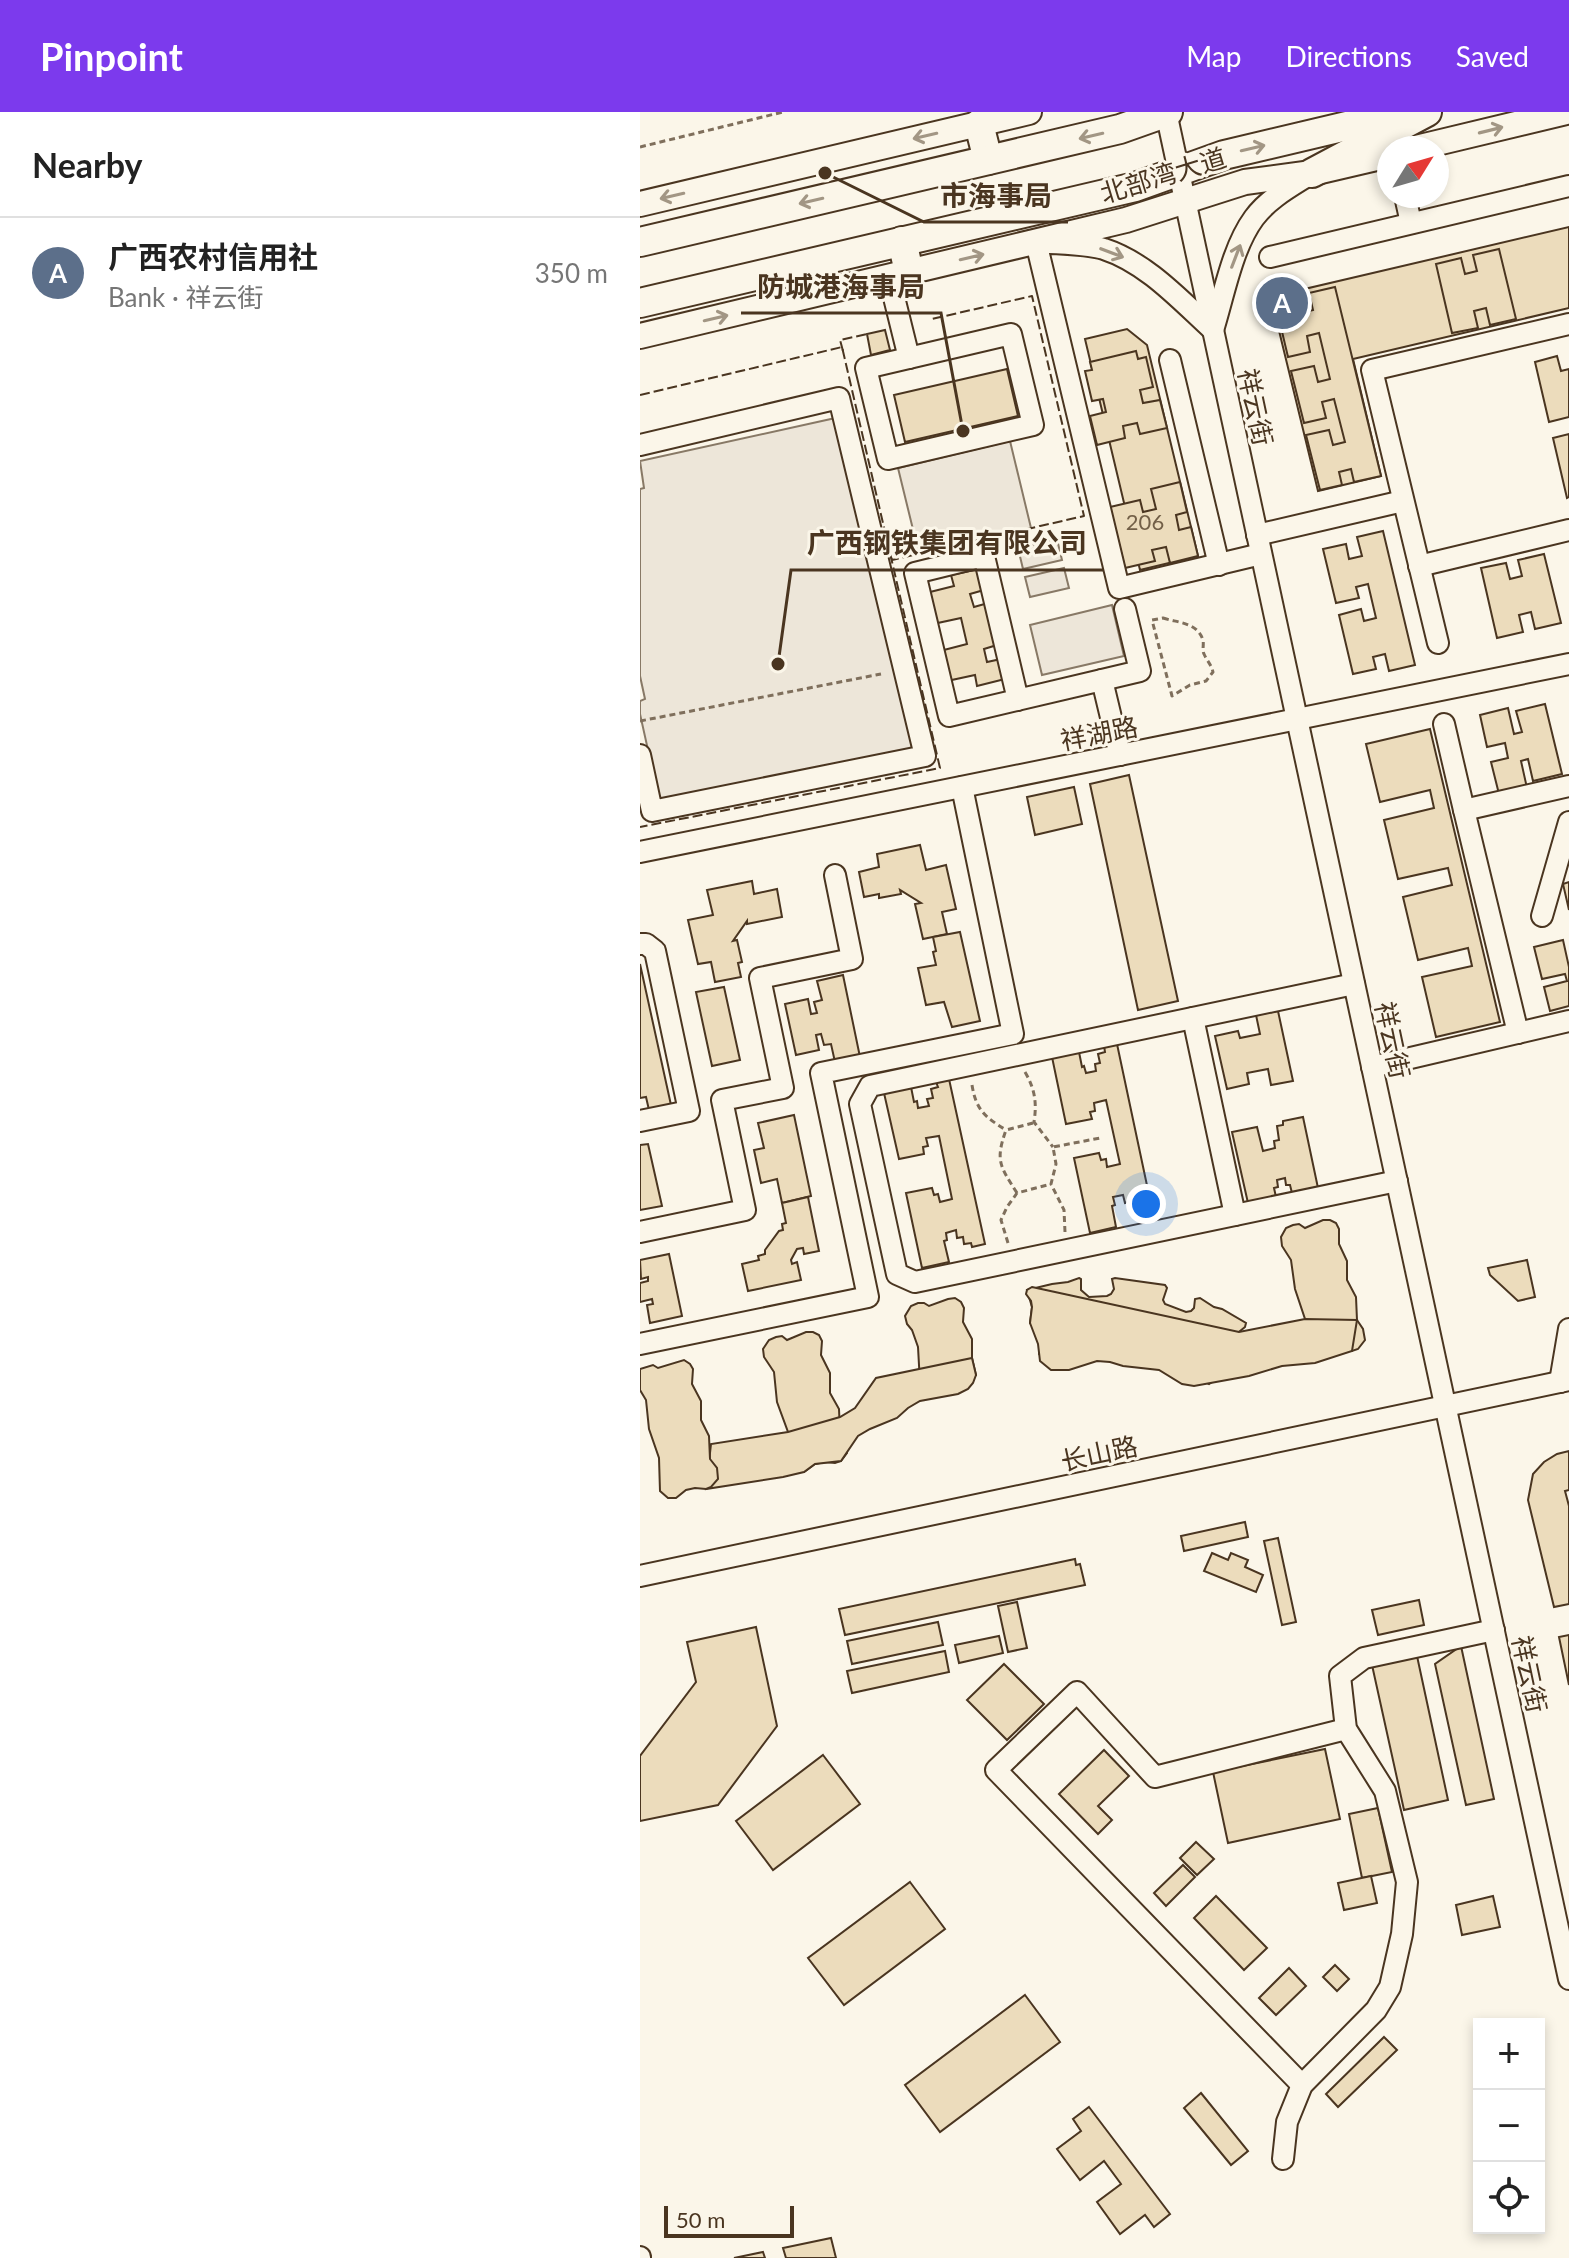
<!DOCTYPE html>
<meta charset="utf-8">
<style>
body{margin:0;font-family:Lato,"Noto Sans SC",sans-serif;background:#f6f6f6;color:#222}
.controls{position:absolute;right:24px;bottom:24px;display:grid;overflow:hidden;border-radius:0px;box-shadow:0 4px 12px #0003}
.controls button{width:72px;height:72px;display:grid;place-items:center;padding:0;border:0;border-bottom:2px solid #e0e0e0;background:#fff;color:#222;font:40px sans-serif}
.compass{position:absolute;left:737px;top:24px;width:72px;height:72px;border-radius:50%;background:#fff;box-shadow:0 4px 12px #0003;rotate:53deg}
.scale{position:absolute;left:24px;bottom:20px;width:130px;box-sizing:border-box;padding-left:8px;border:4px solid #4a3520;border-top:0;font-size:22px;line-height:28px;white-space:nowrap;color:#4a3520;-webkit-text-stroke:6px #fbf6e9;paint-order:stroke}
.you{position:absolute;left:506px;top:1092px;width:28px;height:28px;margin:-20px;border:6px solid #fff;border-radius:50%;background:#1a73e8;box-shadow:0 0 0 12px #1a73e833}
.badge{display:grid;place-items:center;width:52px;height:52px;border-radius:50%;background:#7c3aed;color:#fff;font-size:26px;font-weight:700}
.pin{position:absolute;translate:-50% -50%;border:4px solid #fff;box-shadow:0 2px 8px #0006}
.list{margin:0;padding:0;list-style:none}
h2{display:flex;justify-content:space-between;align-items:center;height:104px;margin:0;padding:0 32px;font-size:34px}
h2 small{font-size:26px;font-weight:400;color:#767676}
.list li{display:grid;grid-template-columns:52px 1fr auto;gap:24px;align-items:center;box-sizing:border-box;height:112px;padding:0 32px;border-top:2px solid #e0e0e0}
.list b{display:block;font-size:30px;white-space:nowrap}
.list p{margin:0;font-size:26px;white-space:nowrap;color:#767676}
.list em{font-size:26px;font-style:normal;color:#767676}
.icon{flex:none;width:44px;height:44px;fill:none;stroke:currentColor;stroke-width:2;stroke-linecap:round;stroke-linejoin:round}
.map{position:relative;flex:none;width:929px;height:2146px;overflow:hidden}
header{display:flex;align-items:center;gap:48px;box-sizing:border-box;height:112px;padding:0 40px;background:#7c3aed;color:#fff}
header strong{font-size:38px}
nav{display:flex;gap:44px;margin-inline-start:auto;font-size:28px}
main{display:flex}
aside{flex:1;background:#fff}
.map>svg:first-child{display:block}
.green{fill:#ede6d9;stroke:#887966;stroke-width:2}
.building{fill:#ecdcbc;stroke:#4a3520;stroke-width:2}
.lines{fill:none;stroke-linecap:round;stroke-linejoin:round}
.minor-casing{stroke:#4a3520;stroke-width:24}
.major-casing{stroke:#4a3520;stroke-width:28}
.highway-casing{stroke:#4a3520;stroke-width:32}
.path{stroke:#7f6f5c;stroke-width:3;stroke-dasharray:6 4;stroke-linecap:butt}
.minor{stroke:#fbf6e9;stroke-width:20}
.major{stroke:#fbf6e9;stroke-width:24}
.highway{stroke:#fbf6e9;stroke-width:28}
.fence{stroke:#4a3520;stroke-width:2;stroke-dasharray:10 4;stroke-linecap:butt}
.oneway{stroke:#a29684}
.labels{text-anchor:middle;dominant-baseline:central;stroke-width:6;stroke-linejoin:round;paint-order:stroke}
.number-label{font-size:22px;fill:#725f47}
.street-label{font-size:26px;fill:#4a3520;stroke:#fbf6e9}
.leader{fill:none;stroke:#4a3520;stroke-width:3}
.callout-dot{fill:#4a3520;stroke:#fbf6e9;stroke-width:3}
.callout-label{font-size:28px;text-anchor:middle;font-weight:bold;fill:#4a3520;stroke:#fbf6e9;stroke-width:6;stroke-linejoin:round;paint-order:stroke}
</style>
<header>
<strong>Pinpoint</strong>
<nav><a>Map</a><a>Directions</a><a>Saved</a></nav>
</header>
<main>
<aside>
<h2>Nearby<small></small></h2>
<ul class="list">
<li><span class="badge" style="background:#5c6f8a">A</span><div><b>广西农村信用社</b><p>Bank · 祥云街</p></div><em>350 m</em></li>
</ul>
</aside>
<div class="map">
<svg width="929" height="2146" viewBox="0 0 929 2146">
<rect width="100%" height="100%" fill="#fbf6e9"/>
<g class="green">
<polygon points="200,305 276,640 20,692 0,602 0,589 5,587 0,564 0,377 4,376 0,349"/>
<polygon points="370,329 391,416 279,442 258,356"/>
<polygon points="417,427 422,448 383,457 378,436"/>
<polygon points="424,456 429,476 390,485 385,465"/>
<polygon points="472,493 484,544 402,563 390,513"/>
</g>
<g class="building">
<polygon points="929,115 929,196 713,247 741,364 678,379 633,194 634,188 639,183"/>
<polygon points="859,137 876,207 850,213 846,196 834,199 838,216 812,221 796,152 821,146 825,162 837,159 833,143"/>
<polygon points="695,175 741,364 714,370 711,357 699,360 702,373 680,378 666,323 689,318 693,333 705,330 694,287 682,290 686,306 664,311 651,259 674,254 678,270 690,267 679,221 667,224 670,240 648,245 635,190 657,185 661,201 673,198 669,181"/>
<polygon points="487,217 507,233 558,444 500,458 445,227"/>
<polygon points="245,218 250,238 231,243 227,222"/>
<polygon points="496,239 498,247 506,245 513,275 500,278 503,291 520,288 527,316 500,322 497,311 483,314 485,326 457,333 450,304 466,300 463,287 452,289 445,259 452,258 450,250"/>
<polygon points="917,244 921,259 929,257 929,305 909,310 895,250"/>
<polygon points="367,257 378,304 265,330 254,283"/>
<polygon points="929,322 929,385 927,386 913,326"/>
<polygon points="540,370 547,400 536,403 539,418 551,415 558,444 530,451 526,435 512,438 515,449 485,456 470,395 500,388 503,400 516,397 511,377"/>
<polygon points="743,419 775,553 749,559 745,542 733,545 736,557 713,562 699,503 721,497 724,509 736,506 728,472 716,475 719,486 696,491 683,437 706,432 709,447 722,444 717,425"/>
<polygon points="904,442 921,511 895,517 891,500 879,503 883,520 857,526 841,456 866,451 870,467 882,464 878,448"/>
<polygon points="339,457 344,478 330,482 334,495 348,491 357,533 344,537 347,550 361,547 365,567 337,574 335,563 307,569 300,539 327,532 321,506 293,512 286,481 314,474 311,463"/>
<polygon points="905,592 922,662 893,669 888,647 881,649 887,676 859,682 851,650 868,646 865,631 847,635 840,603 868,596 874,622 882,620 876,599"/>
<polygon points="790,617 860,910 796,925 782,865 832,854 828,836 778,848 763,785 812,773 808,756 758,767 744,708 794,696 790,678 740,690 726,632"/>
<polygon points="489,663 538,889 498,898 450,672"/>
<polygon points="434,675 442,712 395,723 387,685"/>
<polygon points="280,733 286,758 306,753 316,797 302,800 307,822 283,827 275,792 281,791 260,778 261,782 239,786 239,782 224,785 219,760 239,755 237,742"/>
<polygon points="112,769 114,782 137,777 142,805 107,812 107,809 93,829 97,828 102,850 98,851 101,865 75,870 71,850 58,852 48,808 73,803 67,778"/>
<polygon points="929,770 929,798 923,772"/>
<polygon points="320,820 340,909 312,915 304,890 286,893 278,856 296,853 293,840 296,839 293,825"/>
<polygon points="923,828 929,855 929,894 910,899 904,875 927,869 925,862 902,867 894,835"/>
<polygon points="0,852 31,993 9,998 6,985 0,986"/>
<polygon points="203,863 220,945 195,950 191,932 184,933 181,922 176,923 179,938 156,943 145,892 168,887 171,902 177,901 174,890 182,888 177,869"/>
<polygon points="84,875 100,948 72,954 56,880"/>
<polygon points="638,899 653,969 631,973 628,957 607,961 609,972 587,977 575,924 598,919 600,926 620,922 616,903"/>
<polygon points="477,932 512,1097 499,1099 499,1096 492,1097 490,1090 485,1091 483,1083 473,1085 475,1093 472,1094 476,1115 450,1121 434,1046 459,1041 461,1048 466,1047 467,1055 480,1052 466,988 454,991 455,999 450,1000 452,1007 426,1012 412,945 439,940 442,955 444,954 446,961 456,959 455,952 460,951 458,942 465,940 464,934"/>
<polygon points="309,967 345,1132 332,1135 331,1131 324,1132 323,1125 317,1126 316,1118 306,1121 307,1128 304,1129 309,1150 282,1156 266,1081 292,1076 294,1083 298,1082 300,1090 312,1087 299,1024 286,1026 288,1034 283,1035 284,1042 259,1047 244,981 271,975 274,990 277,989 278,996 289,994 287,987 293,986 291,977 298,975 296,970"/>
<polygon points="154,1003 171,1084 142,1091 137,1067 121,1071 114,1038 124,1036 118,1011"/>
<polygon points="663,1005 678,1076 652,1081 650,1073 646,1073 645,1066 637,1068 638,1075 634,1076 636,1085 608,1091 592,1020 617,1015 623,1039 635,1036 634,1029 639,1028 637,1014 643,1013 643,1009"/>
<polygon points="8,1032 22,1094 0,1098 0,1033"/>
<polygon points="168,1085 179,1139 164,1142 163,1136 157,1137 151,1148 152,1152 157,1150 161,1168 108,1179 102,1152 119,1148 118,1144 125,1142 125,1138 139,1119 143,1118 142,1112 146,1111 142,1091"/>
<polygon points="683,1108 690,1108 696,1111 699,1117 699,1132 707,1149 707,1168 716,1185 717,1208 723,1217 725,1228 718,1237 712,1239 702,1237 692,1239 682,1247 674,1248 666,1240 665,1207 655,1177 651,1148 642,1134 641,1125 646,1116 653,1113 659,1112 665,1116"/>
<polygon points="29,1142 42,1204 10,1211 7,1193 13,1192 12,1187 0,1190 0,1171 8,1169 8,1165 1,1167 0,1148"/>
<polygon points="887,1148 895,1185 878,1189 850,1163 848,1156"/>
<polygon points="439,1166 441,1167 441,1178 449,1185 467,1184 471,1182 474,1177 472,1167 475,1166 525,1173 527,1176 523,1188 525,1192 546,1200 551,1199 554,1196 555,1187 560,1186 574,1195 582,1197 606,1211 605,1215 599,1220 601,1229 608,1233 600,1252 597,1255 591,1251 581,1253 575,1268 569,1272 529,1250 528,1246 538,1228 529,1220 522,1218 518,1221 516,1237 512,1243 487,1241 478,1238 467,1238 464,1233 468,1225 468,1213 462,1209 457,1208 452,1209 448,1215 452,1227 451,1235 403,1246 399,1242 402,1232 401,1225 390,1211 392,1195 387,1178 412,1172 428,1170"/>
<polygon points="392,1175 599,1220 665,1207 717,1208 712,1239 675,1251 642,1254 609,1264 554,1274 542,1272 519,1258 483,1254 470,1250 457,1249 429,1258 411,1258 400,1249 398,1232 390,1211 392,1195 391,1189 386,1182 387,1178"/>
<polygon points="315,1186 321,1190 324,1196 323,1210 332,1227 332,1246 336,1263 328,1269 313,1269 299,1277 287,1280 283,1278 280,1271 278,1235 272,1218 267,1212 265,1204 271,1194 278,1191 284,1191 289,1194 308,1187"/>
<polygon points="166,1220 173,1220 179,1223 182,1229 181,1243 190,1261 190,1281 199,1297 200,1320 206,1329 207,1341 201,1349 195,1351 185,1350 175,1352 164,1360 157,1360 149,1352 148,1320 137,1290 134,1260 124,1245 123,1237 129,1228 136,1225 142,1224 147,1228"/>
<polygon points="332,1246 336,1263 333,1271 328,1277 318,1282 280,1289 268,1296 257,1306 230,1317 218,1324 201,1349 175,1352 164,1360 143,1365 66,1377 71,1332 148,1320 200,1305 215,1296 236,1266"/>
<polygon points="44,1248 50,1252 53,1257 52,1272 61,1289 61,1308 69,1324 70,1347 77,1356 78,1367 71,1375 66,1377 55,1376 46,1378 36,1386 28,1386 20,1379 19,1346 9,1317 6,1288 0,1278 0,1257 13,1253 18,1256"/>
<polygon points="929,1339 929,1378 925,1379 929,1394 929,1492 914,1495 888,1388 893,1362 904,1350 917,1342"/>
<polygon points="605,1410 608,1425 544,1439 541,1424"/>
<polygon points="638,1426 656,1510 642,1513 624,1429"/>
<polygon points="572,1441 588,1448 591,1441 608,1448 605,1455 623,1463 616,1480 564,1459"/>
<polygon points="435,1447 436,1453 440,1452 445,1473 205,1523 199,1497"/>
<polygon points="779,1488 784,1513 738,1523 732,1498"/>
<polygon points="377,1490 387,1536 368,1540 358,1494"/>
<polygon points="298,1510 303,1533 212,1552 207,1529"/>
<polygon points="116,1515 137,1614 78,1693 0,1709 0,1644 56,1570 47,1530"/>
<polygon points="929,1523 929,1573 919,1525"/>
<polygon points="359,1524 363,1541 319,1551 315,1533"/>
<polygon points="821,1534 854,1687 826,1693 795,1552"/>
<polygon points="305,1539 309,1560 212,1581 207,1559"/>
<polygon points="777,1544 808,1688 764,1698 732,1553"/>
<polygon points="364,1552 404,1592 367,1628 327,1588"/>
<polygon points="685,1637 700,1707 588,1731 573,1660"/>
<polygon points="464,1638 489,1664 458,1694 472,1708 458,1722 419,1682"/>
<polygon points="183,1643 220,1692 133,1758 96,1709"/>
<polygon points="738,1696 752,1760 722,1766 709,1702"/>
<polygon points="556,1730 574,1747 557,1763 540,1746"/>
<polygon points="543,1753 555,1765 526,1794 514,1781"/>
<polygon points="731,1764 737,1791 704,1798 698,1771"/>
<polygon points="270,1770 305,1817 204,1893 168,1846"/>
<polygon points="576,1784 627,1836 604,1858 554,1806"/>
<polygon points="853,1784 860,1815 822,1823 816,1793"/>
<polygon points="695,1853 709,1867 697,1879 683,1865"/>
<polygon points="649,1856 666,1874 636,1903 619,1886"/>
<polygon points="385,1883 420,1930 300,2020 265,1973"/>
<polygon points="744,1925 757,1938 698,1995 686,1982"/>
<polygon points="561,1981 608,2039 591,2053 544,1996"/>
<polygon points="449,1995 530,2102 514,2115 505,2103 480,2122 457,2090 481,2072 464,2049 440,2068 417,2037 441,2019 433,2007"/>
<polygon points="191,2126 196,2146 146,2146 143,2136"/>
<polygon points="123,2140 125,2146 94,2146"/>
</g>
<g class="lines">
<g class="minor-casing">
<g id="minor">
<polyline points="526,0 929,1867"/>
<polyline points="765,84 771,111"/>
<polyline points="630,145 929,74"/>
<polyline points="249,165 269,246"/>
<polygon points="371,222 393,313 248,347 226,256"/>
<polyline points="530,248 579,453"/>
<polyline points="0,333 199,286 285,644 12,699 0,643"/>
<polyline points="617,423 763,389"/>
<path d="M621,442L479,476L396,130C417,132 443,131 464,137C507,151 540,188 573,218C584,183 592,136 614,106C628,87 650,75 669,63"/>
<polyline points="779,454 929,418"/>
<polyline points="798,531 732,258 929,212"/>
<polyline points="378,588 344,444 275,461 309,604 462,568"/>
<polyline points="804,612 824,698"/>
<polyline points="480,643 462,568 500,559 485,497"/>
<polyline points="0,740 929,552"/>
<polyline points="902,804 929,710"/>
<polyline points="0,832 6,832 15,839 49,999 0,1009"/>
<polyline points="714,872 230,974 220,992 257,1162 275,1170 757,1069"/>
<polyline points="553,906 595,1103"/>
<polyline points="878,921 824,698 929,674"/>
<polyline points="732,955 929,909"/>
<polyline points="0,1120 105,1098 82,988 143,976 120,866 212,847 195,763"/>
<polyline points="0,1232 228,1185 181,961 373,922 322,675"/>
<polyline points="920,1270 929,1217"/>
<polyline points="0,1464 929,1268"/>
<polyline points="662,1973 356,1658 437,1580 515,1665 706,1617"/>
<polyline points="643,2047 647,2010 662,1973 736,1898 750,1875 762,1822 767,1770 745,1679 706,1617 700,1564 724,1546 854,1518"/>
<polyline points="0,2145 0,2146"/>
</g>
</g>
<g class="major-casing">
<g id="major">
<polyline points="776,36 926,0"/>
<polyline points="0,92 389,0"/>
<polyline points="0,224 486,108 605,70 672,61 749,43"/>
</g>
</g>
<g class="highway-casing">
<g id="highway">
<polyline points="339,12 348,48"/>
<polyline points="672,61 787,0"/>
<polyline points="262,129 269,160"/>
<polyline points="0,130 480,17 528,0"/>
<polyline points="0,191 495,75 584,43 766,0"/>
</g>
</g>
<g class="path">
<polyline points="0,35 143,0"/>
<path d="M523,506C538,511 557,510 563,528C564,533 562,538 564,542C567,549 571,552 573,560L566,569L550,573L532,584L512,508Z"/>
<polyline points="0,609 241,562"/>
<path d="M385,960C395,977 397,991 394,1010L413,1035"/>
<path d="M332,973C336,998 345,1005 366,1018"/>
<path d="M377,1081C360,1054 355,1049 366,1018L393,1011"/>
<polyline points="425,1120 424,1098 411,1072 416,1052 413,1035 460,1026"/>
<polyline points="368,1131 361,1108 367,1095 377,1081 411,1072"/>
</g>
<use href="#minor" class="minor"/>
<use href="#major" class="major"/>
<use href="#highway" class="highway"/>
<g class="fence">
<polyline points="203,239 200,228 227,222"/>
<polyline points="0,283 202,235 300,656 0,715"/>
<polyline points="251,445 252,448 444,404 392,184 292,207"/>
</g>
</g>
<defs><path id="oneway-shaft" d="M-6 0H5M1.5-3L5.5 0L1.5 3" fill="none" stroke-width="1.6" stroke-linecap="round" stroke-linejoin="round" transform="scale(2)"/></defs>
<g class="oneway">
<use href="#oneway-shaft" transform="translate(851 18) rotate(-14)"/>
<use href="#oneway-shaft" transform="translate(285 24) rotate(167)"/>
<use href="#oneway-shaft" transform="translate(451 24) rotate(167)"/>
<use href="#oneway-shaft" transform="translate(613 36) rotate(-13)"/>
<use href="#oneway-shaft" transform="translate(32 84) rotate(167)"/>
<use href="#oneway-shaft" transform="translate(171 89) rotate(167)"/>
<use href="#oneway-shaft" transform="translate(472 141) rotate(21)"/>
<use href="#oneway-shaft" transform="translate(596 144) rotate(-69)"/>
<use href="#oneway-shaft" transform="translate(332 145) rotate(-13)"/>
<use href="#oneway-shaft" transform="translate(76 206) rotate(-13)"/>
</g>
<g class="labels">
<g class="number-label">
<text x="505" y="409">206</text>
</g>
<g class="street-label">
<text transform="translate(523 63) rotate(-17)">北部湾大道</text>
<text transform="translate(616 295) rotate(78)">祥云街</text>
<text transform="translate(459 621) rotate(-11)">祥湖路</text>
<text transform="translate(753 928) rotate(78)">祥云街</text>
<text transform="translate(459 1341) rotate(-12)">长山路</text>
<text transform="translate(890 1562) rotate(78)">祥云街</text>
</g>
</g>
<path class="leader" d="M185 61L284 110H428M323 319L301 201H101M138 552L151 458H463"/>
<g class="callout-dot">
<circle cx="185" cy="61" r="8"/>
<circle cx="323" cy="319" r="8"/>
<circle cx="138" cy="552" r="8"/>
</g>
<g class="callout-label">
<text x="356" y="94">市海事局</text>
<text x="201" y="185">防城港海事局</text>
<text x="307" y="441">广西钢铁集团有限公司</text>
</g>
</svg>
<div class="controls">
<button>+</button>
<button>−</button>
<button><svg class="icon" aria-label="locate" viewBox="0 0 24 24"><circle cx="12" cy="12" r="6"/><path d="M12 2v4M12 18v4M2 12h4M18 12h4"/></svg></button>
</div>
<svg class="compass" viewBox="-18 -18 36 36"><path d="M0-13l5 13h-10z" fill="#e53935"/><path d="M0 13l5-13h-10z" fill="#767676"/></svg>
<div class="scale">50 m</div>
<div class="you"></div>
<div class="pin badge" style="left:642px;top:191px;background:#5c6f8a">A</div>
</div>
</main>
